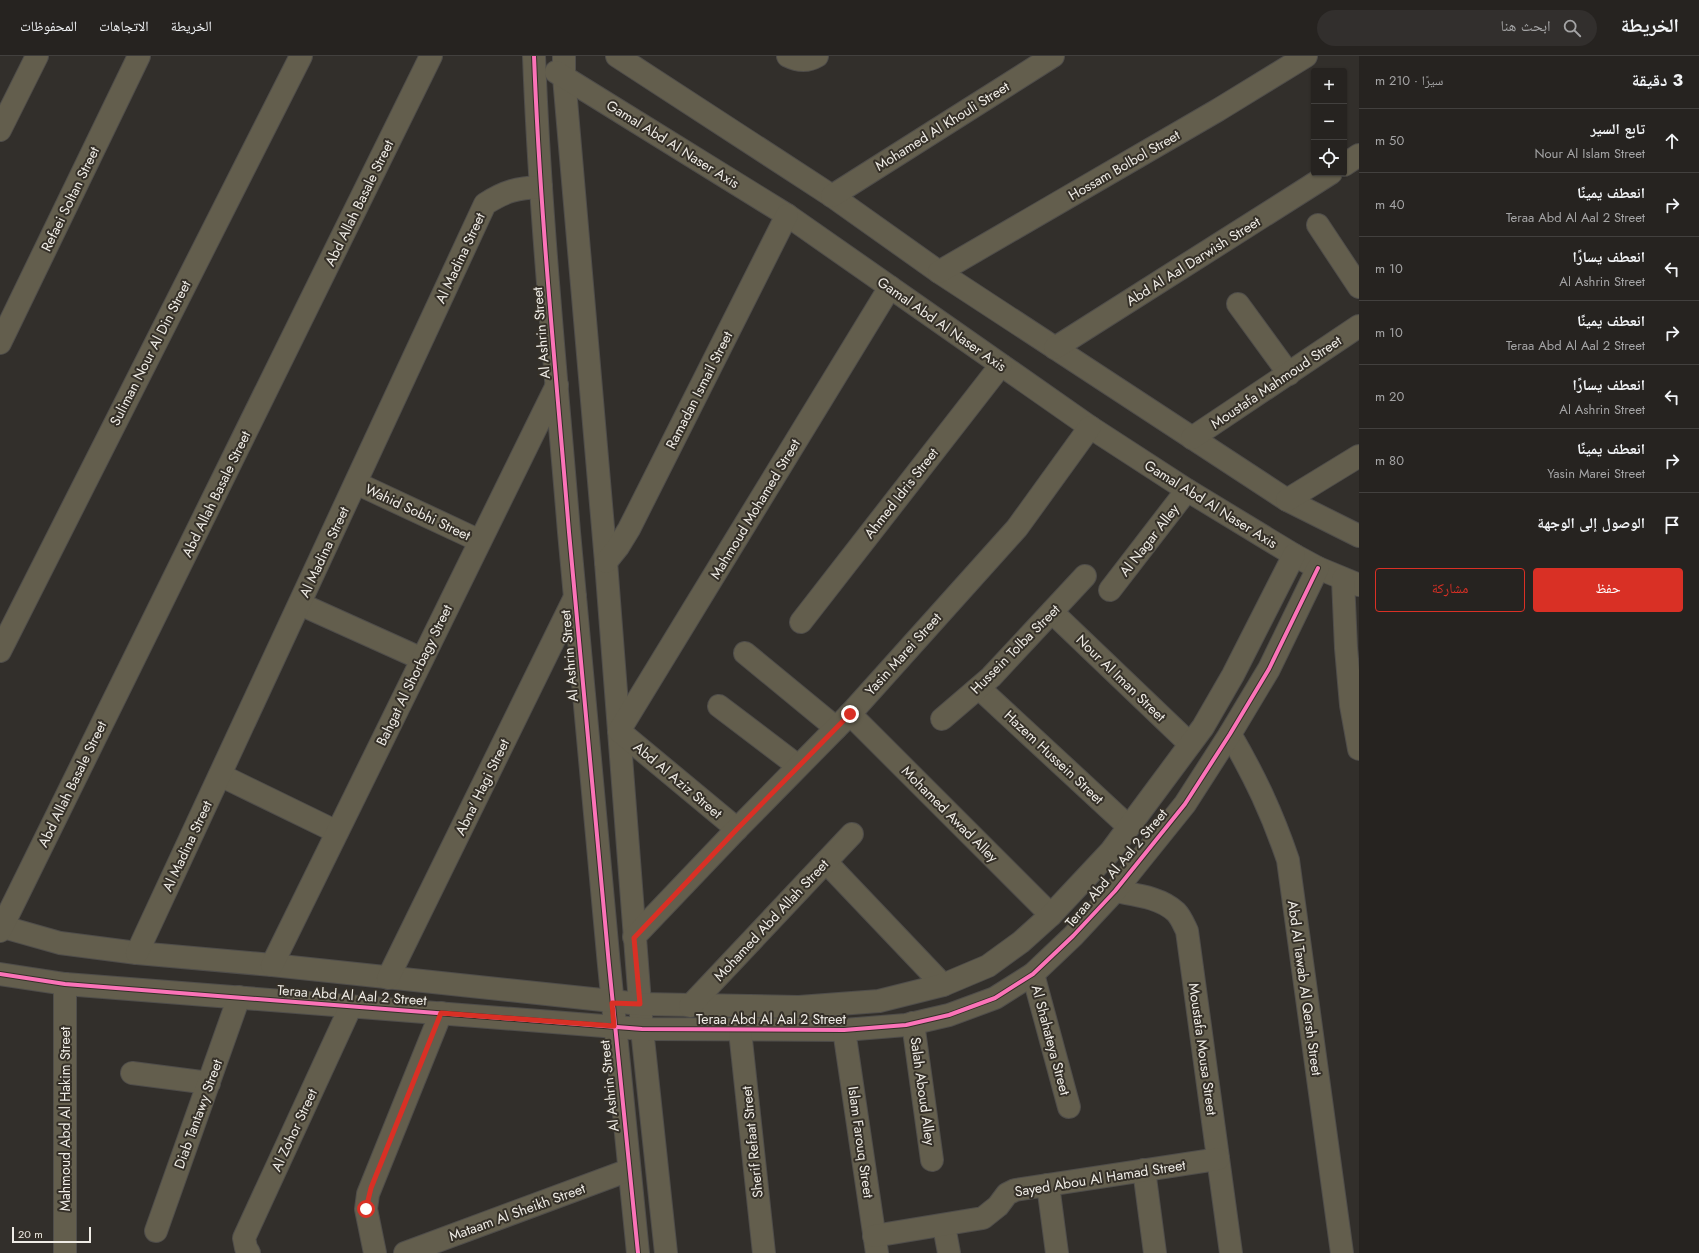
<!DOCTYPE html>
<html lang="ar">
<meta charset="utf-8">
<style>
body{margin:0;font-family:Jost,"Noto Naskh Arabic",sans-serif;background:#322f2d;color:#f1f3f6;direction:rtl}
.controls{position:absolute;right:12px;top:12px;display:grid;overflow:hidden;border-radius:4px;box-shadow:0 1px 3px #0004}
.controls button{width:36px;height:36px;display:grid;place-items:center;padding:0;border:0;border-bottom:1px solid #42403e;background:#262320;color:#f1f3f6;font:20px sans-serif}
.scale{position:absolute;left:12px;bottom:10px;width:79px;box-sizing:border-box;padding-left:4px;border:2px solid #efece6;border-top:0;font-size:11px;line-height:14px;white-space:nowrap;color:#efece6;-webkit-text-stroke:3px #353028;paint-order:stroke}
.stop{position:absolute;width:12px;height:12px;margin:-9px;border:3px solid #d93025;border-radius:50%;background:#fff}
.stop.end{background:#d93025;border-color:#fff;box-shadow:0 1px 4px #0008}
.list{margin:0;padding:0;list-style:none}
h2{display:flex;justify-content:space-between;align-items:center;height:52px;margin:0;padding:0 16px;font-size:17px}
h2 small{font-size:13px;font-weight:400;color:#a4a4a5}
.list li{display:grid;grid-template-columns:26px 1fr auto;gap:12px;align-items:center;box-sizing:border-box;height:64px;padding:0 16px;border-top:1px solid #42403e}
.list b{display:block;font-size:15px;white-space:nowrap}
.list p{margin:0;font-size:13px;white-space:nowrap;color:#a4a4a5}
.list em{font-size:13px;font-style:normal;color:#a4a4a5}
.actions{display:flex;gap:8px;padding:12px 16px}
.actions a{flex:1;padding:9px 0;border:1px solid #d93025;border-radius:4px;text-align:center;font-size:14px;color:#d93025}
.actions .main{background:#d93025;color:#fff}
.icon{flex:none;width:22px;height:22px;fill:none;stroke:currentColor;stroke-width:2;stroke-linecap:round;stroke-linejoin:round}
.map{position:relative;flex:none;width:1359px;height:1197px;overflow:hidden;direction:ltr}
header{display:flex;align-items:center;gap:24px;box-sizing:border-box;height:56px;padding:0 20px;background:#262320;border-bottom:1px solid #42403e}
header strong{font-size:19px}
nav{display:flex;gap:22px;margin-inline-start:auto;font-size:14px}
.search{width:280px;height:36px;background:#322f2d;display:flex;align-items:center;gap:10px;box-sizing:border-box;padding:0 14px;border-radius:22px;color:#a4a4a5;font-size:15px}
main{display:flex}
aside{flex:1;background:#262320}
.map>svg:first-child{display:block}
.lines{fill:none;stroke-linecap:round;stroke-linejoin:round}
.minor-casing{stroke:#4f4d4a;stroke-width:24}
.minor{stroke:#635e4d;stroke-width:22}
.cycleway-casing{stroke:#353028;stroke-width:6}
.cycleway{stroke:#fb73b8;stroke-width:4}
.route{stroke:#d93025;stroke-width:5}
.labels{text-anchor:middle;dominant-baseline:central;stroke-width:4;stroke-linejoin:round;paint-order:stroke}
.street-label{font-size:14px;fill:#efece6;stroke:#353028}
</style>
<header>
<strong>الخريطة</strong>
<div class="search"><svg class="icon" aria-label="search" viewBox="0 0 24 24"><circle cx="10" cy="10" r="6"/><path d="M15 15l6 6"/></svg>ابحث هنا</div>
<nav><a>الخريطة</a><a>الاتجاهات</a><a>المحفوظات</a></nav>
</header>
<main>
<aside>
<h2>3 دقيقة<small>سيرًا · 210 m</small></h2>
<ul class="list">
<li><svg class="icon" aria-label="ahead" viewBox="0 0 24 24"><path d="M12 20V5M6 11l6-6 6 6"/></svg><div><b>تابع السير</b><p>Nour Al Islam Street</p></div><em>50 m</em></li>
<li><svg class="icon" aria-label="right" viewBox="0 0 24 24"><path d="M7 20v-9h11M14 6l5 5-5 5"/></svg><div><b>انعطف يمينًا</b><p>Teraa Abd Al Aal 2 Street</p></div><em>40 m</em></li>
<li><svg class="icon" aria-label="left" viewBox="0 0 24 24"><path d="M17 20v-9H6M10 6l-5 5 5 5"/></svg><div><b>انعطف يسارًا</b><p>Al Ashrin Street</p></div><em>10 m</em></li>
<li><svg class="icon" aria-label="right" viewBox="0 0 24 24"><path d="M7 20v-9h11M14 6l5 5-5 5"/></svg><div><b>انعطف يمينًا</b><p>Teraa Abd Al Aal 2 Street</p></div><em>10 m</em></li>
<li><svg class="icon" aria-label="left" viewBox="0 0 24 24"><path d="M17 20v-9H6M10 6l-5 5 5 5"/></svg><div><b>انعطف يسارًا</b><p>Al Ashrin Street</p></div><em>20 m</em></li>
<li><svg class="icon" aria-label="right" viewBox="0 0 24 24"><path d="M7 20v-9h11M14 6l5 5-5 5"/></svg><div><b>انعطف يمينًا</b><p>Yasin Marei Street</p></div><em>80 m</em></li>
<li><svg class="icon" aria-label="arrive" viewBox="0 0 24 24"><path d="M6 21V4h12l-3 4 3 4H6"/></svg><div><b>الوصول إلى الوجهة</b></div></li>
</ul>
<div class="actions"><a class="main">حفظ</a><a>مشاركة</a></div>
</aside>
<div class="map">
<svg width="1359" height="1197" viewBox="0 0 1359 1197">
<rect width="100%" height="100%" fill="#322f2b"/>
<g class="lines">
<g class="minor-casing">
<g id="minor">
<path d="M534,0C540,159 556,317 569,476C590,716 613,957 638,1197"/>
<polyline points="564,0 564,21 606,506 642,973 666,1197"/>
<polyline points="617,0 832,140 939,216 1287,444 1359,480"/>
<path d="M788,0C798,5 807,6 817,0"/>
<polyline points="556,16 787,159 1090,371 1187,434 1294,499 1318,512 1359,529"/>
<polyline points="0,74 37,0"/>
<polyline points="1344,109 1359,99"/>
<polyline points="832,140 1053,0"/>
<polyline points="1318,169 1359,231"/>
<polyline points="939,216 1218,54 1306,0"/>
<polyline points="1238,248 1289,318"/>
<polyline points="0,287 139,0"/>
<polyline points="1055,292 1331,117"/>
<polyline points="1192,382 1359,270"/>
<polyline points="356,427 480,485"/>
<polyline points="1287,444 1359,400"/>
<polyline points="606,506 618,491 629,473 787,159"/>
<polyline points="1343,523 1346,592 1351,649 1359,693"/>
<polyline points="1110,534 1187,434"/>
<polyline points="300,548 422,603"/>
<polyline points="1052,556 1190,688"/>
<polyline points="801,566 1001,309"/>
<polyline points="0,595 301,0"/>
<polyline points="745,597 836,672"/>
<polyline points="979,632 1129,771"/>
<polyline points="719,650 798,710"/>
<polyline points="850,658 1051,859"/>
<polyline points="942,663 991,621 1085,520"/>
<path d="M1230,678C1255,721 1272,757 1288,804L1342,1197"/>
<polyline points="220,719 337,776"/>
<polyline points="737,773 619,675 890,231"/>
<polyline points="826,806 943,929"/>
<path d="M1115,835C1135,839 1160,841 1176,856C1181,861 1184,869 1187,875L1231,1197"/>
<polyline points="0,870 60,887 137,897 272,909 640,948 799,951 879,945 943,929 988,910 1021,886 1051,859 1111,795 1203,671 1233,619 1294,499"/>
<polyline points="0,875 431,0"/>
<polyline points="634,881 737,773 850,658 1017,472 1090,371"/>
<path d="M137,897L485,148C505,135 517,132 541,131"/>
<polyline points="272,909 557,329"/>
<polyline points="0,918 65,928 642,973 844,974 906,969 949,959 995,942 1033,918 1073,880 1115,835 1185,748 1230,678 1269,613 1318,512"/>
<polyline points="1033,918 1069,1051"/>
<polyline points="388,922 575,541"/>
<polyline points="65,928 65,1197"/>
<polyline points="690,950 852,778"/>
<polyline points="913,967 932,1104"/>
<polyline points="844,974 877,1197"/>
<polyline points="740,975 764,1197"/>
<polyline points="132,1017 209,1027"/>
<polyline points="1144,1114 1155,1197"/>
<polyline points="1048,1129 1057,1197"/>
<polyline points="944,1170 949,1197"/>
<polyline points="156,1175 239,941"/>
<polyline points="874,1180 983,1162 998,1150 1007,1138 1015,1134 1218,1103"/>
<polyline points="249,1197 246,1192 244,1182 351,950"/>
<polyline points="375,1197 366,1153 368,1138 441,957"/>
<polyline points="405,1197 629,1114"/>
</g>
</g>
<use href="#minor" class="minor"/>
<g class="cycleway-casing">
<g id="cycleway">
<path d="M534,0C540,159 556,317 569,476C590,716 613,957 638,1197"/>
<polyline points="0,918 65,928 642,973 844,974 906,969 949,959 995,942 1033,918 1073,880 1115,835 1185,748 1230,678 1269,613 1318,512"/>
</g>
</g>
<use href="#cycleway" class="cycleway"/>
</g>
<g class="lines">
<polyline class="route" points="366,1153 371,1132 441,957 614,970 612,947 640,948 634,882 737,773 850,658"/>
</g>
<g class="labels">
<g class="street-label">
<text transform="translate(942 70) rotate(-32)">Mohamed Al Khouli Street</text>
<text transform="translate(673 88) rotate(32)">Gamal Abd Al Naser Axis</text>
<text transform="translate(1124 109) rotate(-30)">Hossam Bolbol Street</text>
<text transform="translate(70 143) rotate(-64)">Refaei Soltan Street</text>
<text transform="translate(359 147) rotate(-64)">Abd Allah Basale Street</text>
<text transform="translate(460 202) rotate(-65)">Al Madina Street</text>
<text transform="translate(1193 205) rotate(-32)">Abd Al Aal Darwish Street</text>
<text transform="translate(942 268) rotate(35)">Gamal Abd Al Naser Axis</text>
<text transform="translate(541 277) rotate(-95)">Al Ashrin Street</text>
<text transform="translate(150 297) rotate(-63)">Suliman Nour Al Din Street</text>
<text transform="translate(1276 326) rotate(-34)">Moustafa Mahmoud Street</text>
<text transform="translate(699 334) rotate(-63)">Ramadan Ismail Street</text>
<text transform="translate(901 437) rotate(-52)">Ahmed Idris Street</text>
<text transform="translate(216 438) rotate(-64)">Abd Allah Basale Street</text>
<text transform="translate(1211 448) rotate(32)">Gamal Abd Al Naser Axis</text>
<text transform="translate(755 453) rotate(-59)">Mahmoud Mohamed Street</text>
<text transform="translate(418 456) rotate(25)">Wahid Sobhi Street</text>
<text transform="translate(1149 484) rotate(-52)">Al Nagar Alley</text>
<text transform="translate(324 496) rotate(-65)">Al Madina Street</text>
<text transform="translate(1015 593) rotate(-45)">Hussein Tolba Street</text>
<text transform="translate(903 598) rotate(-48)">Yasin Marei Street</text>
<text transform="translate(569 600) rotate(-95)">Al Ashrin Street</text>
<text transform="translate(414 619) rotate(-64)">Bahgat Al Shorbagy Street</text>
<text transform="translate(1121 622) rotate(44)">Nour Al Iman Street</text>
<text transform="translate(1054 701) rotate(43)">Hazem Hussein Street</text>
<text transform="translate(678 724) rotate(40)">Abd Al Aziz Street</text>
<text transform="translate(72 728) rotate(-64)">Abd Allah Basale Street</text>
<text transform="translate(482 731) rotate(-64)">Abna' Hagi Street</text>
<text transform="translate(950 758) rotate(45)">Mohamed Awad Alley</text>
<text transform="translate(187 790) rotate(-65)">Al Madina Street</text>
<text transform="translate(1116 812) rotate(-50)">Teraa Abd Al Aal 2 Street</text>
<text transform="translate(771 864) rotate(-47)">Mohamed Abd Allah Street</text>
<text transform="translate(1305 932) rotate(82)">Abd Al Tawab Al Qersh Street</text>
<text transform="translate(352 939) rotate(4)">Teraa Abd Al Aal 2 Street</text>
<text x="771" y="963">Teraa Abd Al Aal 2 Street</text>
<text transform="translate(1051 984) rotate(75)">Al Shahateya Street</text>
<text transform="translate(1203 993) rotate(82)">Moustafa Mousa Street</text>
<text transform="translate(609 1030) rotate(-96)">Al Ashrin Street</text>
<text transform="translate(923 1035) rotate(82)">Salah Aboud Alley</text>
<text transform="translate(198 1058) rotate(-70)">Diab Tantawy Street</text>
<text transform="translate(65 1063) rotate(-90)">Mahmoud Abd Al Hakim Street</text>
<text transform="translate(294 1074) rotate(-65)">Al Zohor Street</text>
<text transform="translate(752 1086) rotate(-96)">Sherif Refaat Street</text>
<text transform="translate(861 1086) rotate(82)">Islam Farouq Street</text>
<text transform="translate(1100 1122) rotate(-9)">Sayed Abou Al Hamad Street</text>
<text transform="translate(517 1156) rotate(-20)">Mataam Al Sheikh Street</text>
</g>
</g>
</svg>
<div class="controls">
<button>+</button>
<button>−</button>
<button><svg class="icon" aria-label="locate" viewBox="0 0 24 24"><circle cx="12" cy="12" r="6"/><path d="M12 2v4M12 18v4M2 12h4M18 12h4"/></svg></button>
</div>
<div class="scale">20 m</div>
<div class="stop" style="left:366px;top:1153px"></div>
<div class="stop end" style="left:850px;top:658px"></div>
</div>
</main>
